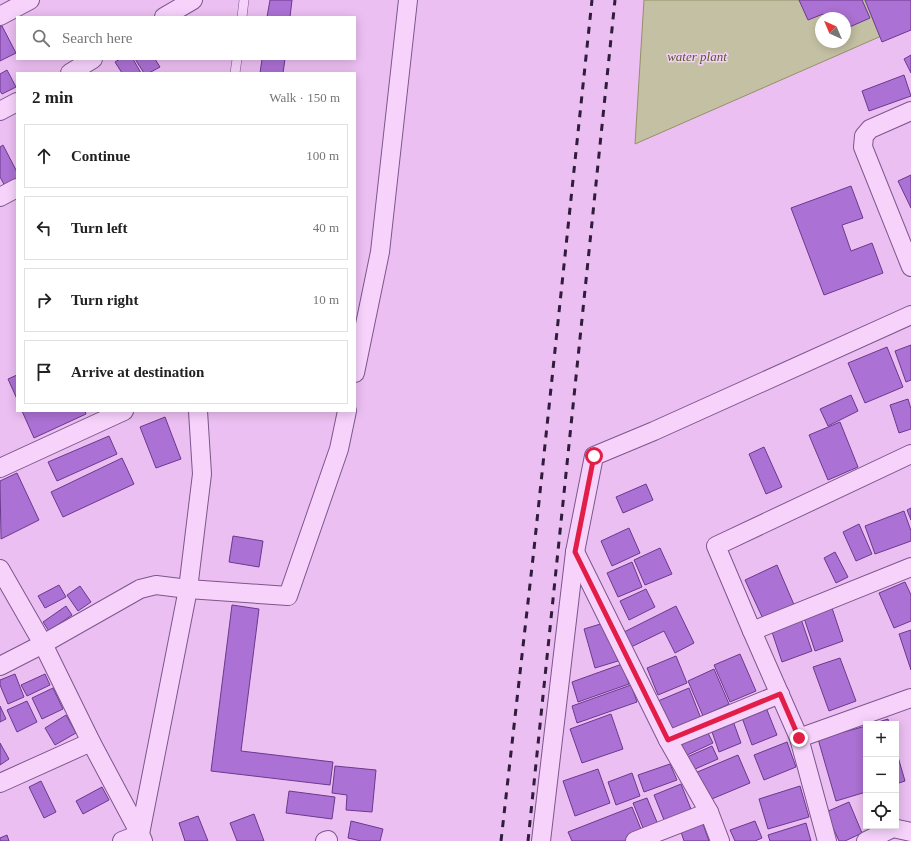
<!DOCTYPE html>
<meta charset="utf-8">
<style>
body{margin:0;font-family:"Times New Roman",serif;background:#f2f2f2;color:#222}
.controls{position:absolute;right:12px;bottom:12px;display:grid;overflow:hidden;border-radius:0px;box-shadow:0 2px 10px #0003}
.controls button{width:36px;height:36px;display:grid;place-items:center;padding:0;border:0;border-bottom:1px solid #e0e0e0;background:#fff;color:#222;font:20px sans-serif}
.compass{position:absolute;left:815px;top:12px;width:36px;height:36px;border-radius:50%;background:#fff;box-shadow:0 2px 10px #0003;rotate:316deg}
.stop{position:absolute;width:12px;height:12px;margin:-9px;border:3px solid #e11d48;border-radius:50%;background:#fff}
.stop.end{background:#e11d48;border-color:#fff;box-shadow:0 1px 4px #0008}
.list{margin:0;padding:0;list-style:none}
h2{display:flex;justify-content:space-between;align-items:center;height:52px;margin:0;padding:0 16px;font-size:17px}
h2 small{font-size:13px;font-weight:400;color:#767676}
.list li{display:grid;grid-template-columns:26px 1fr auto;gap:12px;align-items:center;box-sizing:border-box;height:64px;margin:0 8px 8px;padding:0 8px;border:1px solid #e0e0e0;border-radius:0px}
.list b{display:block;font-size:15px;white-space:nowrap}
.list em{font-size:13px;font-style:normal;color:#767676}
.icon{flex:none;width:22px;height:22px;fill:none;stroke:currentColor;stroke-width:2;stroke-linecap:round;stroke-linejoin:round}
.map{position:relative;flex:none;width:911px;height:841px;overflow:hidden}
.search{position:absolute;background:#fff;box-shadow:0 2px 10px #0003;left:16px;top:16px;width:340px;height:44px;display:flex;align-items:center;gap:10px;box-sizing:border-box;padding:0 14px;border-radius:0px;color:#767676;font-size:15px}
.panel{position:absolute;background:#fff;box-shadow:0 2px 10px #0003;left:16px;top:72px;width:340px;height:340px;border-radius:0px}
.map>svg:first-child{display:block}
.water{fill:#c4c0a3;stroke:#939069;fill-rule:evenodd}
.building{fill:#ac71d4;stroke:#6a398e}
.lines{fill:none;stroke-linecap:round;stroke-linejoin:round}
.lane-casing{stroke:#7d568d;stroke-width:10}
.street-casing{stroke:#7d568d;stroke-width:20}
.lane{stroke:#f7d3fc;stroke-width:9}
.street{stroke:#f7d3fc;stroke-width:18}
.rail{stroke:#301c3b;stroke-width:3;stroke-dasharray:7 7;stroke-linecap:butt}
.route{stroke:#e11d48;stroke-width:5}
.labels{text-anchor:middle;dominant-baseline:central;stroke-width:3;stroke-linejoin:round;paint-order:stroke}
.water-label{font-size:13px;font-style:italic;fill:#565c29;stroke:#f4d0f9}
</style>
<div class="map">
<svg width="911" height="841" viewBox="0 0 911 841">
<rect width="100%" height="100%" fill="#ecbff2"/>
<path class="water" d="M644,0H911V23L635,144ZM821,18H845V42H821Z"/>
<g class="building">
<polygon points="270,0 292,0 290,17 267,17"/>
<polygon points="799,0 862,0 870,18 845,29 845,18 825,18 823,14 808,20"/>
<polygon points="865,0 911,0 911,30 882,42"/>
<polygon points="2,26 16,53 0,61 0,27"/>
<polygon points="911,55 911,73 904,59"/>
<polygon points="120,59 133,59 141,73 122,73 115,62"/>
<polygon points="135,59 155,59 160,67 149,73 144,73"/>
<polygon points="262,59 285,59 283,73 260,73"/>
<polygon points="7,70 16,87 2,94 0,91 0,74"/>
<polygon points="904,75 911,96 869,111 862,91"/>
<polygon points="3,145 17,172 17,181 6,188 0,177 0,147"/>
<polygon points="911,175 911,208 898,181"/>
<polygon points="851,186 863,218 842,225 851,251 872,243 883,273 824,295 791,208"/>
<polygon points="911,345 911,380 906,382 895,351"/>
<polygon points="887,347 903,387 865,403 848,363"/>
<polygon points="17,375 17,399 8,379"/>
<polygon points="851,395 858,411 828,426 820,409"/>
<polygon points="908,399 911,409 911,429 899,433 890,405"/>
<polygon points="22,411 85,411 86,414 34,438"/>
<polygon points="165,417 181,459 156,468 140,427"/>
<polygon points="840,422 858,467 828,480 809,435"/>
<polygon points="109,436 117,454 57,481 48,462"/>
<polygon points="764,447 782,487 766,494 749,454"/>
<polygon points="122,458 134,484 63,517 51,492"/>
<polygon points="17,473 39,520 1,539 0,481"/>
<polygon points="646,484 653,500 623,513 616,497"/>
<polygon points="911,508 911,520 907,510"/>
<polygon points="904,511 911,531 911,541 875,554 865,526"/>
<polygon points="859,524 872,554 856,561 843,532"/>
<polygon points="629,528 640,553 612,566 601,541"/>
<polygon points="233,536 263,541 259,567 229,562"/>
<polygon points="660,548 672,574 645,585 634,560"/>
<polygon points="835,552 848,577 836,583 824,558"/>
<polygon points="632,562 642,587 618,597 607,573"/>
<polygon points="777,565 795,607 764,621 745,580"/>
<polygon points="905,582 911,595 911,621 894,628 879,593"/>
<polygon points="59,585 66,597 45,608 38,596"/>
<polygon points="80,586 91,602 78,611 67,595"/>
<polygon points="646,589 655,607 629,620 620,601"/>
<polygon points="232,605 259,609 241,751 333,762 330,785 211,771"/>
<polygon points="831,605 843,641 815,651 803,615"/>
<polygon points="66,606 72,615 49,631 43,622"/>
<polygon points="676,606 694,643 675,653 664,631 629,648 622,633"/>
<polygon points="801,619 812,651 782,662 771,629"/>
<polygon points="607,622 618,661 595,668 584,629"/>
<polygon points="911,630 911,670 899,634"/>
<polygon points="740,654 756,691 730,702 714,665"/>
<polygon points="676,656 687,683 658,695 647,668"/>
<polygon points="840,658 856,701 829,711 813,667"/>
<polygon points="622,664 629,684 578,702 572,682"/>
<polygon points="714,669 729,704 703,716 688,681"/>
<polygon points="15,674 24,697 8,704 0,685 0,680"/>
<polygon points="45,674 50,685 27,696 21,685"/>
<polygon points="631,685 637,702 577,723 572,706"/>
<polygon points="53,688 63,709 42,719 32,698"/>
<polygon points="689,688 702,721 671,733 658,701"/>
<polygon points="27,701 37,722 17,732 7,710"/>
<polygon points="765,705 777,735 752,745 741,715"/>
<polygon points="0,706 6,719 0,722"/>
<polygon points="611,714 623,749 582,763 570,729"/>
<polygon points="66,715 76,733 55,745 45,728"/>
<polygon points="888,719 889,724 872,724"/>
<polygon points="733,721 741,743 719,752 711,729"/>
<polygon points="866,726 866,792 836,801 818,739"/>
<polygon points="705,727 713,743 685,756 678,741"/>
<polygon points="787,742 796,767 764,780 754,755"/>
<polygon points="0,743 9,759 0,765"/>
<polygon points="712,746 718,759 693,770 687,757"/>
<polygon points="896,750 905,781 896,784"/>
<polygon points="738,755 750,783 707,801 695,773"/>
<polygon points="670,764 677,780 644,792 638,775"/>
<polygon points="335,766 376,770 372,812 346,810 347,795 332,793"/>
<polygon points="598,769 610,803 575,816 563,781"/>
<polygon points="632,773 640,796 616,805 608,782"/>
<polygon points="41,781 56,812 44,818 29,787"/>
<polygon points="681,784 693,814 666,825 654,795"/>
<polygon points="800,786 809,817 768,829 759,799"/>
<polygon points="102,787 109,800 83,814 76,801"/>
<polygon points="289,791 335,797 332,819 286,813"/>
<polygon points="647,798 659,827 645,833 633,803"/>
<polygon points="849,802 862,833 845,841 839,841 826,812"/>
<polygon points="632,807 643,834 626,841 572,841 568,832"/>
<polygon points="254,814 264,841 237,841 230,823"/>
<polygon points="198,816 208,841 185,841 179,823"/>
<polygon points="351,821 383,829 380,841 361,841 348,838"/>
<polygon points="755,821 762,838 755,841 735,841 730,830"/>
<polygon points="806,823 811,841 770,841 768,835"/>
<polygon points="703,824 709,841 684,841 681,832"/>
<polygon points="7,835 9,841 0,841 0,838"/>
</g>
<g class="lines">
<g class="lane-casing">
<g id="lane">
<polyline points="242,17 244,0"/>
<polyline points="235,73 237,59"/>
</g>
</g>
<g class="street-casing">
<g id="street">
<polyline points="0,16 30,0"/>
<polyline points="164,17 193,0"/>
<polyline points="70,73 93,59"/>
<polyline points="0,111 17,102"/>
<polyline points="911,111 870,129 864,136 863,147 911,267"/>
<polyline points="0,197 17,188"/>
<polyline points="355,373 380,252 408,0"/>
<polyline points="0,468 124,411"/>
<polyline points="575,552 668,740 709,812 720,841"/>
<polyline points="0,569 43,644 91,742 140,834 122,841"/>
<polyline points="752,631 911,567"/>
<polyline points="0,666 43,644 140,589 156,585 188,589 288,596 339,449 347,411"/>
<polyline points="799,738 911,698"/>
<polyline points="668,740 780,694"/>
<polyline points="0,783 91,742"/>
<polyline points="143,841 140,834 188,589 202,474 198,411"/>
<polyline points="325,841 328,840 328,841"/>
<polyline points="541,841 575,552 594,456 654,431 911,315"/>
<polyline points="635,841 709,812"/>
<polyline points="827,841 799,738 752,631 716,546 911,454"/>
<polyline points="866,841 893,828 911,832"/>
</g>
</g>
<use href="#lane" class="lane"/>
<use href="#street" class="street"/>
<g class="rail">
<polyline points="501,841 534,549 592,0"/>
<polyline points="528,841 615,0"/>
</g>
</g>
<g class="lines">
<polyline class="route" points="594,456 575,552 668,740 780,694 799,738"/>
</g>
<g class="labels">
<g class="water-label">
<text x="697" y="56">water plant</text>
</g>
</g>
</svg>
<div class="controls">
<button>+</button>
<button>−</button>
<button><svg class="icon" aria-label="locate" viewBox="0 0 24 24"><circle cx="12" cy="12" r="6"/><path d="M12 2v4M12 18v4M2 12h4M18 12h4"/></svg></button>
</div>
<svg class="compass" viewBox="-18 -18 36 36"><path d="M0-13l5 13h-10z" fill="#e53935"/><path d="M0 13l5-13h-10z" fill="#767676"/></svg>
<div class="stop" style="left:594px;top:456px"></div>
<div class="stop end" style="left:799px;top:738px"></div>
<div class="search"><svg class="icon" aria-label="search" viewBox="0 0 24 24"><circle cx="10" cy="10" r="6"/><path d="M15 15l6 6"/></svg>Search here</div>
<section class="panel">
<h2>2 min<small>Walk · 150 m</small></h2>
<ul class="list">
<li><svg class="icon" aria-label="ahead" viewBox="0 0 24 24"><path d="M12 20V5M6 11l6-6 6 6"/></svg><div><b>Continue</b></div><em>100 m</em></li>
<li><svg class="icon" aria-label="left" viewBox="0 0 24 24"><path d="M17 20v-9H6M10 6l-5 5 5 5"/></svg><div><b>Turn left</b></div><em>40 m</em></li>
<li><svg class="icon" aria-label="right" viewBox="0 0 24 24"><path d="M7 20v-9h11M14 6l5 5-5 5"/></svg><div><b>Turn right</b></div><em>10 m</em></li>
<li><svg class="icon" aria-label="arrive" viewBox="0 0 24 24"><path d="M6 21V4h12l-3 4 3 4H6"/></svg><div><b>Arrive at destination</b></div></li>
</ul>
</section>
</div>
